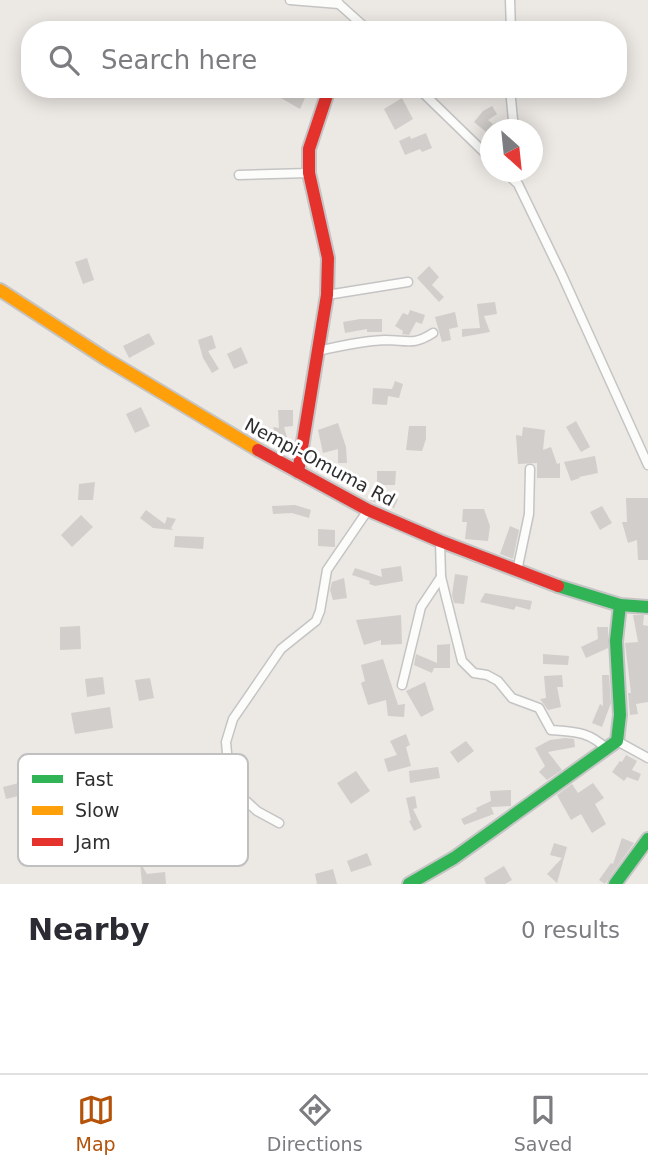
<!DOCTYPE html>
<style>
body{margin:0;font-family:"DejaVu Sans",sans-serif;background:#f2f2f3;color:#2b2b33}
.compass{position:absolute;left:480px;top:119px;width:63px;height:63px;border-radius:50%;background:#fff;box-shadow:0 4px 18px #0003;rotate:153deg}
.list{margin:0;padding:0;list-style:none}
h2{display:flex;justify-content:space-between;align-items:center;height:91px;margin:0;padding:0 28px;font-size:30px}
h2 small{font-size:23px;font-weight:400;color:#7c7c81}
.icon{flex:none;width:38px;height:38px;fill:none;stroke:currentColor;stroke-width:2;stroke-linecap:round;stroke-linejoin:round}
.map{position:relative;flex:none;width:648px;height:884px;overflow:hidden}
.search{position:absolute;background:#fff;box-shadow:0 4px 18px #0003;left:21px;right:21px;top:21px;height:77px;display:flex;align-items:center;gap:18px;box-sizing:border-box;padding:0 24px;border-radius:28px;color:#7c7c81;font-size:26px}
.sheet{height:189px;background:#fff}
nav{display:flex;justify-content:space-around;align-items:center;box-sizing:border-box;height:98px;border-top:2px solid #e1e1e2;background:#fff;font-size:19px;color:#7c7c81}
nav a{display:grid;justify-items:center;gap:4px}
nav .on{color:#b45309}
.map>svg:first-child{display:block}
.building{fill:#d1cecb}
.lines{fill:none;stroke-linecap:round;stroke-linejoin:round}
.street-casing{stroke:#c5c4c5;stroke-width:11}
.fast-casing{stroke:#c5c4c5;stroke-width:16}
.slow-casing{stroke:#c5c4c5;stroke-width:16}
.jam-casing{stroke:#c5c4c5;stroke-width:16}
.street{stroke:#fcfcfb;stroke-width:8}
.fast{stroke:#30b455;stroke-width:12}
.slow{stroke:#ff9f0a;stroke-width:12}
.jam{stroke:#e5322d;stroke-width:12}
.labels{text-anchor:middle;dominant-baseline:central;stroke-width:6;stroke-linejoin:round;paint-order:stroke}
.street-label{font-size:18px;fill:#2e2e2e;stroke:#fff}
.key{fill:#fff;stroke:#c0c0c0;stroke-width:2}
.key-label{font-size:19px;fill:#2e2e2e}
</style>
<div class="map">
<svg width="648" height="884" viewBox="0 0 648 884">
<rect width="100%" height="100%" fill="#ece8e4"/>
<g class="building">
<polygon points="285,89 309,89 300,109 281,98"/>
<polygon points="402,98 413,119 395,130 384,109"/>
<polygon points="492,106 497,114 488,120 493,124 486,132 474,122 483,111"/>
<polygon points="426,133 432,148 422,152 420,149 405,155 399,141 410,136 411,139"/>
<polygon points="87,258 94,280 83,284 75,262"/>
<polygon points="429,266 439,277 432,285 444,297 439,302 417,278"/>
<polygon points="495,302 497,314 484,316 490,332 462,337 462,329 480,328 477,304"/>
<polygon points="410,310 425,315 422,324 416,322 409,335 402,334 403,331 395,326 403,313 408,315"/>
<polygon points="455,312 458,327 449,329 451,340 442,342 435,317"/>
<polygon points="360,319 382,319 382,332 367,332 367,329 345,333 343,322"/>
<polygon points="149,333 155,344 129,358 123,346"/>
<polygon points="212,335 216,348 208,351 219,369 212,373 203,358 198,340"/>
<polygon points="241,347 248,363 234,369 227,354"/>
<polygon points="395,381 403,384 399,398 388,396 387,405 372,404 373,388 392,389"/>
<polygon points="141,407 150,426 135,433 126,414"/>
<polygon points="278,410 293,410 293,426 284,427 288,441 278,444 273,427 279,428"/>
<polygon points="576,421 590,447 581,452 566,427"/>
<polygon points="338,423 346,447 347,463 338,463 338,449 323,453 318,430"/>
<polygon points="409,426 426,426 426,439 422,451 406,450"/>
<polygon points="523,427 545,430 543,450 551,447 557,464 560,463 560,478 537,478 537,463 518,464 516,435 522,436"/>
<polygon points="595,456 598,473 579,477 580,478 571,481 564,462"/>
<polygon points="377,471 396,471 395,485 377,485"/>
<polygon points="95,482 93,500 78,500 79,484"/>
<polygon points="377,490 398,499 394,508 370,501 373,491"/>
<polygon points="626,498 648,498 648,560 638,560 637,540 628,543 622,522 627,522"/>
<polygon points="295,505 311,510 309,518 292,513 273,514 272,506"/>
<polygon points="602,506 612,523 600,530 590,512"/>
<polygon points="463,509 484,509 490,526 488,541 465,539 467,522 462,522"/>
<polygon points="146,510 165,524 167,517 176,519 171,528 173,530 153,528 140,518"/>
<polygon points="81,515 93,527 72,547 61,535"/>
<polygon points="510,526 519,530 513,559 500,554"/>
<polygon points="318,529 335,530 335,547 318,546"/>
<polygon points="175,536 204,537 203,549 174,547"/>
<polygon points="401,566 403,581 375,586 369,584 370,581 352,575 355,568 382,577 381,569"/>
<polygon points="455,574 468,576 464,604 454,603 452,595"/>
<polygon points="344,578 347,598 333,600 330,590 332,582"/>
<polygon points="485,593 532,601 530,610 516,606 514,610 480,602"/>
<polygon points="401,615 402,644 381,645 381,640 364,645 356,620"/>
<polygon points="633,615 644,615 643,625 648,626 648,702 636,704 638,714 630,715 628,693 631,693 625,643 638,642"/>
<polygon points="80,626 81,649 60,650 60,627"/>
<polygon points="597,627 608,627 608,648 586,658 581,647 598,639"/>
<polygon points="450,644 450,668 434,668 432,673 414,665 416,654 437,663 437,645"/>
<polygon points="543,654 569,656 568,665 543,664"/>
<polygon points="383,659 398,705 405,704 404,717 388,716 386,700 368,705 361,683 365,681 361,665"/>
<polygon points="562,675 563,687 557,687 561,707 548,710 540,699 546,698 544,676"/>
<polygon points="602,675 609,675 611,703 602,727 592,723 600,704 603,706"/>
<polygon points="103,677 105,694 87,697 85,679"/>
<polygon points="150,678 154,698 139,701 135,680"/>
<polygon points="425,682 434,710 421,717 406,691"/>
<polygon points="110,707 113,728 75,734 71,713"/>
<polygon points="406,734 410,745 406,747 411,766 388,772 384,759 397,755 390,741"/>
<polygon points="565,738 574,739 575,747 548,752 562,770 547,780 539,772 545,766 535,748 550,740"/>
<polygon points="466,741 474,751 458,763 450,752"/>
<polygon points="626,755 637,761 632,770 641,774 638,781 627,777 624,781 612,772 620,761 622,762"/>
<polygon points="438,767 440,778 410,783 409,771"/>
<polygon points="356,771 370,791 351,804 337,783"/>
<polygon points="27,781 30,793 6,799 3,787"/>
<polygon points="593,783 604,798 595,804 606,824 592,833 581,814 571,820 557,795 572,784 578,793"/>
<polygon points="511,790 511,806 491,807 494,814 464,825 461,819 477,811 476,808 491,801 490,791"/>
<polygon points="415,796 417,808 413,809 422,827 414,831 409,821 411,820 406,798"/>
<polygon points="622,838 634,843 605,884 599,880 611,863 613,864"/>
<polygon points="554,843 567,847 557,883 547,874 562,858 550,855"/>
<polygon points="367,853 372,865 351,872 347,861"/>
<polygon points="140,862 147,874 165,872 166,884 142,884"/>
<polygon points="504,866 512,880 505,884 486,884 484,878"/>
<polygon points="333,869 337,884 317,884 315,874"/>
</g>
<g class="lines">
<g class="street-casing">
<g id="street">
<polyline points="290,0 339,4"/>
<polyline points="337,0 339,4 368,30"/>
<polyline points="510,0 511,30"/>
<polyline points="419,89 490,158"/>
<polyline points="510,89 514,130"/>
<polyline points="505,172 518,184 562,275 648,465"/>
<polyline points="239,175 309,173"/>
<polyline points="327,295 408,282"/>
<path d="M318,351C340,346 362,341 385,340C407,340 413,346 433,333"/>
<path d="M440,541L441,577L462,661L474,673L487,675L498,681L512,698L539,708L551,730C575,732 588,731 607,749"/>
<polyline points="517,571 529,514 530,469"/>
<polyline points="402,685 421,607 441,577"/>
<polyline points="617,741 648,758"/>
<polyline points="279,823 257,811 244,799 228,764 226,742 233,719 281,649 316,621 320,611 327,570 368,510"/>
</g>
</g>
<g class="fast-casing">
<g id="fast">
<polyline points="558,586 620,605 648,607"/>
<polyline points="409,884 454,858 617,741 620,715 616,641 620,605"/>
<polyline points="615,884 648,839"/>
</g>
</g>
<g class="slow-casing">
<polyline id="slow" points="0,290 106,359 258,450"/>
</g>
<g class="jam-casing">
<g id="jam">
<polyline points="258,450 368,510 440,541 558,586"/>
<polyline points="298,472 327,295 328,258 309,173 309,149 329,89"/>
</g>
</g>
<use href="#street" class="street"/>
<use href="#fast" class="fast"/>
<use href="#slow" class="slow"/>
<use href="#jam" class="jam"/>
</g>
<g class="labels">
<g class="street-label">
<text transform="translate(320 462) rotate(28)">Nempi-Omuma Rd</text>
</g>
</g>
<rect x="18" y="754" width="230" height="112" rx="10" class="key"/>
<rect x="32" y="775" width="31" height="8" fill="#30b455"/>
<rect x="32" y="806" width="31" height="9" fill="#ff9f0a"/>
<rect x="32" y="838" width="31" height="8" fill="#e5322d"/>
<g class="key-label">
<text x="75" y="786">Fast</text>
<text x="75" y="817">Slow</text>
<text x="75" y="849">Jam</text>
</g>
</svg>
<svg class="compass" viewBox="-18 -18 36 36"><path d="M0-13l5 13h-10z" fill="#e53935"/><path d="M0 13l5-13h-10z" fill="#7c7c81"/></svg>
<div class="search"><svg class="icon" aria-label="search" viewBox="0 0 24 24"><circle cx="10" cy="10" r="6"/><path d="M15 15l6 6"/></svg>Search here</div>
</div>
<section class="sheet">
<h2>Nearby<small>0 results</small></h2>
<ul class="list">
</ul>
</section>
<nav>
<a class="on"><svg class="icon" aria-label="map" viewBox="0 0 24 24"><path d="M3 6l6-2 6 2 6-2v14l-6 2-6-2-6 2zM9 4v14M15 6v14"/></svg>Map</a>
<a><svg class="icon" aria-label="directions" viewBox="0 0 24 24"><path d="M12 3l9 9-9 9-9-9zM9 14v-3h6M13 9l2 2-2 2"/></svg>Directions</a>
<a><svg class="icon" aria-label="saved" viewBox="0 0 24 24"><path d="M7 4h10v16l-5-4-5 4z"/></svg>Saved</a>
</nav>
